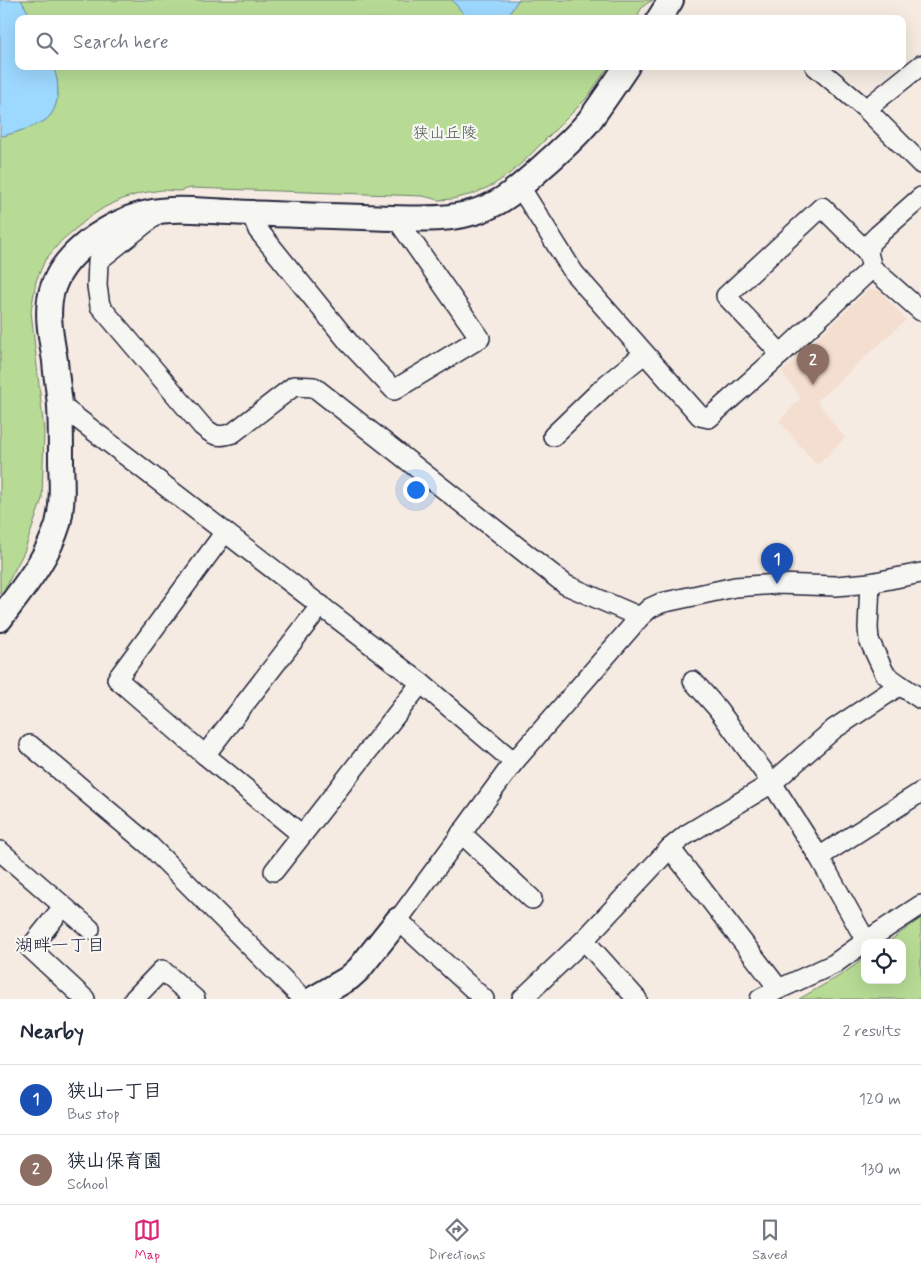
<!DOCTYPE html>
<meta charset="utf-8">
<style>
body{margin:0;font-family:Mynerve,"Klee One",sans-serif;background:#f6f6f7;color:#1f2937}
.controls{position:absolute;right:15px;bottom:15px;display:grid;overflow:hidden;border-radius:10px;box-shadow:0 5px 20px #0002}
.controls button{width:45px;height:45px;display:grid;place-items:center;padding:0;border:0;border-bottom:1px solid #e0e1e3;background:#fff;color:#1f2937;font:25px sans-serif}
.you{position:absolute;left:415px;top:489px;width:18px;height:18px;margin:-12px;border:4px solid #fff;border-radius:50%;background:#1a73e8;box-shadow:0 0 0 8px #1a73e833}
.badge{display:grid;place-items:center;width:32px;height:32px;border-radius:50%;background:#db2777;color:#fff;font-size:16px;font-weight:700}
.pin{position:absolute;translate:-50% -41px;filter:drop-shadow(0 1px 2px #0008)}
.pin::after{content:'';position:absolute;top:26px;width:18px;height:15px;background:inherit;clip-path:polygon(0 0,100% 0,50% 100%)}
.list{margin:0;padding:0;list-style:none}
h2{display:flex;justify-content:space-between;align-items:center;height:65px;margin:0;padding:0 20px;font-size:21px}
h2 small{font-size:16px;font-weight:400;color:#747a83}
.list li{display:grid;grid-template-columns:32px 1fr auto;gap:15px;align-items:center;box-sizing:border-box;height:70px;padding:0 20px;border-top:1px solid #e0e1e3}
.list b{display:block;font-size:19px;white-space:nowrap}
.list p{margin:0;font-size:16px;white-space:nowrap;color:#747a83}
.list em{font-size:16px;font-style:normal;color:#747a83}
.icon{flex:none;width:28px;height:28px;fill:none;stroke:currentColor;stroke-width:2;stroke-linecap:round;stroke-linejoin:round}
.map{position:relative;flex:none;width:921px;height:999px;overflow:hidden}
.search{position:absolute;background:#fff;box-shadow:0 5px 20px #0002;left:15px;right:15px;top:15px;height:55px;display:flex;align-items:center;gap:12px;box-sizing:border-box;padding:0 18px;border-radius:10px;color:#747a83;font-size:19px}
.sheet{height:205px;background:#fff}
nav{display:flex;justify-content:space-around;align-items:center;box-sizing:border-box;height:70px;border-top:1px solid #e0e1e3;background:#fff;font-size:14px;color:#747a83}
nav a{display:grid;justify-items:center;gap:2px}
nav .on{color:#db2777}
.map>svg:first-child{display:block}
.built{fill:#f4decf}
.green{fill:#b7db95;stroke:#6c7e68}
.water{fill:#9dd8fe;stroke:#6c8fb0}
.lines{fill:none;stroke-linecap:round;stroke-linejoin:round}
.minor-casing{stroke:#22223b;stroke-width:22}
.tertiary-casing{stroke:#22223b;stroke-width:28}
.minor{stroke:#f6f6f2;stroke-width:19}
.tertiary{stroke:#f6f6f2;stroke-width:24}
.labels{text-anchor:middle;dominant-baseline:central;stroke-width:4.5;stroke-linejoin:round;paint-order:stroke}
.park-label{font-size:16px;fill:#4f5a56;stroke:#f6f6f2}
.neighbourhood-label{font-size:18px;fill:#22223b;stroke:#f6f6f2}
</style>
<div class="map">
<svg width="921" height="999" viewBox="0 0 921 999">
<rect width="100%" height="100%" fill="#f5ebe2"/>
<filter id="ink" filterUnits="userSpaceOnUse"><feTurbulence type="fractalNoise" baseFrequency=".02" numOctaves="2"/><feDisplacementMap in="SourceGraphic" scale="10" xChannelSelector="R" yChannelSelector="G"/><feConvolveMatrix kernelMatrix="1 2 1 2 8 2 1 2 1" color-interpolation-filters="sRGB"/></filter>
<g filter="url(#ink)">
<polygon class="built" points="868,290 879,290 906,320 817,401 845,438 817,465 779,421 801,398 782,372"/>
<g class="green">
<polygon points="21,0 452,0 468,19 32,19"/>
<path d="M518,0H653C645,4 638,9 638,19H503L508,16Z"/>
<path d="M53,66H609L586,99L523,162L509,174L493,185L473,194L452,199L439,200L423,196L191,188L179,191L162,190L142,193L125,198L105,207L91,216L62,240L45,260L36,281L31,311L44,431L42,499L24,552L4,590L0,594V135L3,136C16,132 32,128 44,121C61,110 60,83 53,66Z"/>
<polygon points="921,918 921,999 799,999 841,975 865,958 865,980 902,980 902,943 887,943"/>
</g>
<g class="water">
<path d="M0,0H21L32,19H19V66H53C60,83 61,110 44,121C32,128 16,132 3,136L0,135Z"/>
<polygon points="452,0 518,0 508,16 503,19 468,19"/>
</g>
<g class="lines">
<g class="minor-casing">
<g id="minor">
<polyline points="815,66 866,109 921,164"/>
<polyline points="866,109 921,65"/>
<polyline points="520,187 574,273 700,416 709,418 781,354 872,268"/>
<polyline points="921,197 878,235 870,243 868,253 872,268 921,311"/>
<path d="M161,211L98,261L97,286L100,306L202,426C214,436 218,438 233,433L294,386L314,387L566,585L640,617"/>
<polyline points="251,213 258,230 350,344 394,390 480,338 396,218"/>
<polyline points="781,354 726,296 822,207 868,253"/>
<polyline points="60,405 421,683 514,762"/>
<polyline points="553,436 607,384 644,354"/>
<polyline points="225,532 117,679 205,755 302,835"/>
<polyline points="870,583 868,628 869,640 885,674 900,685"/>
<polyline points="693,681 717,708 772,783 819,857 866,941"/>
<polyline points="30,745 149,845 303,999"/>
<polyline points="205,755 321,605"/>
<polyline points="461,833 532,899"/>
<polyline points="670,848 779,989"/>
<polyline points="0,851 90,929"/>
<polyline points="819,857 921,792"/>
<polyline points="274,871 421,683"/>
<polyline points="63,907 30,948 85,999"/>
<polyline points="584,940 637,999"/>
<polyline points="134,999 162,970 195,999"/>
<polyline points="484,999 398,920 514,762 640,617 650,608 661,603 735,587 777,584 836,586 870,583 921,573"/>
<polyline points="522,999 584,940 670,848 686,835 772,783 834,729 900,685 921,699"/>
<polyline points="760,999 779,989 834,964 866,941 921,905"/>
</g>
</g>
<g class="tertiary-casing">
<g id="tertiary">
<polyline points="659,19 671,0"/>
<path d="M0,619C22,589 47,560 58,524C63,504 62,483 61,463C61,444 61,425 60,406C59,391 56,376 55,361C52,341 47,320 50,300C53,279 65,262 81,248C98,233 126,217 148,213C175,207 203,211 230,212C284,215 339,216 393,218C429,219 465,221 498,202C514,193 528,180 542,167C558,153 575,138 589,121C602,103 615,84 627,66"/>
<polyline points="313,999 349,978 359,969 398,920"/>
</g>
</g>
<use href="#minor" class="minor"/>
<use href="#tertiary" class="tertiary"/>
</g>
</g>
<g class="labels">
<g class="park-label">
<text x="445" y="133">狭山丘陵</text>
</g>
<g class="neighbourhood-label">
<text x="60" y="946">湖畔一丁目</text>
</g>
</g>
</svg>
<div class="controls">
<button><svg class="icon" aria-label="locate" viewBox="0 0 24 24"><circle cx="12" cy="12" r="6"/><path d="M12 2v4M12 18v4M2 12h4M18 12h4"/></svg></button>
</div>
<div class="you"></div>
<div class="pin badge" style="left:777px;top:584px;background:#1a4fb4">1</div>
<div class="pin badge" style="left:813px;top:385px;background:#8d6e63">2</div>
<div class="search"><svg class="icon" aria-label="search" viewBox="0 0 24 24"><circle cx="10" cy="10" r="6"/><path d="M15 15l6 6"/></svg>Search here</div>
</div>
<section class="sheet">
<h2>Nearby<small>2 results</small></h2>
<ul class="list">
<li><span class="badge" style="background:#1a4fb4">1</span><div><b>狭山一丁目</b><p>Bus stop</p></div><em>120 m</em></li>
<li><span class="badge" style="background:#8d6e63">2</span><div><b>狭山保育園</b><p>School</p></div><em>130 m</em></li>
</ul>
</section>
<nav>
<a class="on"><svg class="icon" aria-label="map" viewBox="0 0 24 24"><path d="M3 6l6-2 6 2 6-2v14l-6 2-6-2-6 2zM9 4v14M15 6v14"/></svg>Map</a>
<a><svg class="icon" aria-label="directions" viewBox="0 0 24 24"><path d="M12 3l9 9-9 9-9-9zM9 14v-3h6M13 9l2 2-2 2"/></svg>Directions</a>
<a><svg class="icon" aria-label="saved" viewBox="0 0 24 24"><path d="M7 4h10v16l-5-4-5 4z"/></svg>Saved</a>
</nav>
